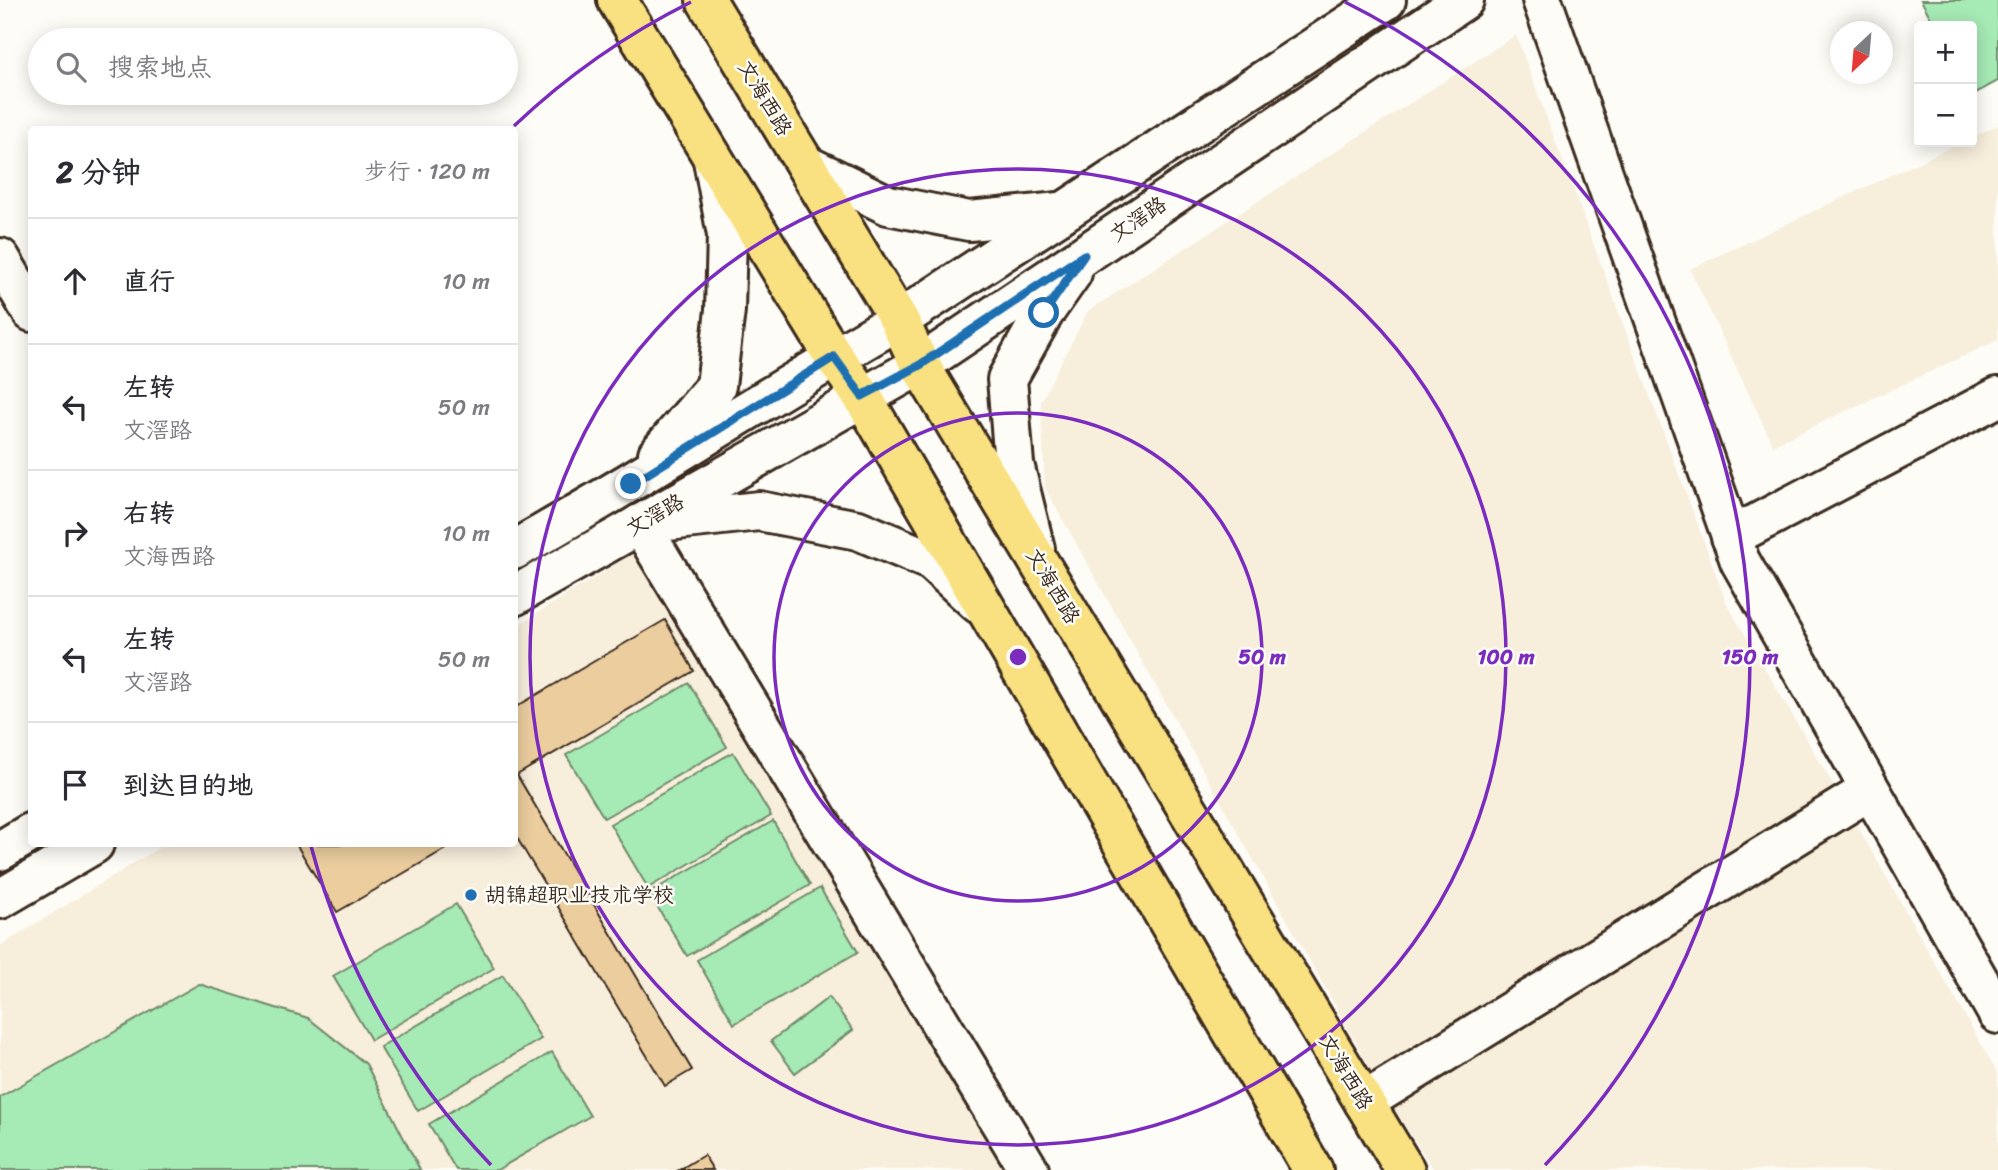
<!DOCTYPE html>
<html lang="zh">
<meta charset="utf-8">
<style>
body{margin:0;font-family:Sriracha,"LXGW WenKai TC",sans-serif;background:#f7f7f7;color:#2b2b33}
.controls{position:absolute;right:21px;top:21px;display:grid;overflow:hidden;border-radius:7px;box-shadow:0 4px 18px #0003}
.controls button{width:63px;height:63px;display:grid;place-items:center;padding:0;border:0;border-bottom:2px solid #e1e1e2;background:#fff;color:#2b2b33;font:35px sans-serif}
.compass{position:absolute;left:1830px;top:21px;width:63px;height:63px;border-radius:50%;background:#fff;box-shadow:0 4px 18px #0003;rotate:206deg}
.stop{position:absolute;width:21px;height:21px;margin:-16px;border:5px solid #1f6fb2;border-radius:50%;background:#fff}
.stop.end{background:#1f6fb2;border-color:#fff;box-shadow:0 2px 7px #0008}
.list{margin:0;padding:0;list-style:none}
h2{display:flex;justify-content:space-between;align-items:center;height:91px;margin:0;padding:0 28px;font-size:30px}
h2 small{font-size:23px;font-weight:400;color:#7c7c81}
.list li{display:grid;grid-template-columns:46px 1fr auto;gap:21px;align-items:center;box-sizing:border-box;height:126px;padding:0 28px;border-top:2px solid #e1e1e2}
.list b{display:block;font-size:26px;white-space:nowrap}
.list p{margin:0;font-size:23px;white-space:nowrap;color:#7c7c81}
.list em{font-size:23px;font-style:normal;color:#7c7c81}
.icon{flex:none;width:38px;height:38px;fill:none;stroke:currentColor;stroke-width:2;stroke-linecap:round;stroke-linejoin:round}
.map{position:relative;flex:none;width:1998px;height:1170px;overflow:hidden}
.search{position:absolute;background:#fff;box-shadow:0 4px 18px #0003;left:28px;top:28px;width:490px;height:77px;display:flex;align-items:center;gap:18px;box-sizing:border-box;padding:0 24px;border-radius:38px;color:#7c7c81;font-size:26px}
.panel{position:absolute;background:#fff;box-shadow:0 4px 18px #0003;left:28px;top:126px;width:490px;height:721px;border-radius:7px}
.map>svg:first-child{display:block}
.built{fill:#f8eedc}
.green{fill:#a6eab5;stroke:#708a6a;stroke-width:2}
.building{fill:#ebcd9e;stroke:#3b2a1e;stroke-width:2}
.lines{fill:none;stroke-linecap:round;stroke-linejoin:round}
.minor-casing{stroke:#3b2a1e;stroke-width:44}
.major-casing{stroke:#3b2a1e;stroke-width:44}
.minor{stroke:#fdfcf7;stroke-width:38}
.major{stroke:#f9e181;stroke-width:38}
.route{stroke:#1f6fb2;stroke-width:9}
.ring{fill:none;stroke:#7b2cbf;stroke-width:3.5}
.poi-dot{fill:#1f6fb2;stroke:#fdfcf7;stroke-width:2.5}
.labels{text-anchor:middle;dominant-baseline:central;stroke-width:5;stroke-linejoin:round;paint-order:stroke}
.street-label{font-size:21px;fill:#3b2a1e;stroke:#fdfcf7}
.poi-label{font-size:21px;fill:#3b2a1e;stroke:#fdfcf7;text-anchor:start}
.centre{fill:#7b2cbf;stroke:#fdfcf7;stroke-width:3.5}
.ring-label{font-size:21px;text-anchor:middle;font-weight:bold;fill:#7b2cbf;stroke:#fdfcf7;stroke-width:5;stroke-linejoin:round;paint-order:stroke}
</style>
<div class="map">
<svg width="1998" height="1170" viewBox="0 0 1998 1170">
<rect width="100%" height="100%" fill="#fdfcf7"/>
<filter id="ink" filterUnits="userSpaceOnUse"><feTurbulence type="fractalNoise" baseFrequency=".0143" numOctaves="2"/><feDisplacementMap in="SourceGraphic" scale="14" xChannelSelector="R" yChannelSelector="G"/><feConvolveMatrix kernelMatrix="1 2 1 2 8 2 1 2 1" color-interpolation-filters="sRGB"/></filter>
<g filter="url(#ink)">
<g class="built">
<polygon points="1516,35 1727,604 1854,820 1998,1074 1998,1170 1434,1170 1388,1100 1045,488 1041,401 1088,311"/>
<polygon points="1998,125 1998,340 1773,445 1690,269 1962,142 1972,142 1972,137"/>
<polygon points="645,546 1027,1170 0,1170 0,946 165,844 514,844 515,627"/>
</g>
<g class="green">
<polygon points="1921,0 1998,0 1998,81 1972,95 1972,26 1935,26"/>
<polygon points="689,683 727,747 604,818 566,755"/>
<polygon points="733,752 771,816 648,888 610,824"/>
<polygon points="773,821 810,885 687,956 649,893"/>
<polygon points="820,888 858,952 734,1024 697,960"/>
<polygon points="456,904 494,968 371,1040 333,976"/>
<polygon points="503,975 541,1039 418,1111 380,1047"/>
<polygon points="199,984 308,1018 366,1064 420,1170 0,1170 0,1097"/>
<polygon points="829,997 853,1030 795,1073 771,1041"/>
<polygon points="552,1052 590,1116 497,1170 456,1170 429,1124"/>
</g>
<g class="building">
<polygon points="665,620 694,671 517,775 692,1070 665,1086 514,833 514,708"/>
<polygon points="296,844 454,844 337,912"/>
<polygon points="704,1155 713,1170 679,1170"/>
</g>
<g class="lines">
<g class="minor-casing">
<g id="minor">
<polyline points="1542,0 1740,561 1998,1014"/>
<polyline points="806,165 888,205 969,221 1059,212"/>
<polyline points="0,258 32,312"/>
<polyline points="658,454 716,386 725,310 727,235 713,160"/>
<polyline points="1731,537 1998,397"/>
<polyline points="1035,549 1014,464 1007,379 1044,313 1072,273"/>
<path d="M514,550C645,477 769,394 899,320L1386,0"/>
<polyline points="514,596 920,365 1464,0"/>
<polyline points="979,604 932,561 858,530 759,511 640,524 1029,1170"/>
<polyline points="0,851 32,832"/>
<polyline points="0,899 94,844"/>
<polyline points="1364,1102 1870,790"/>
</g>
</g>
<g class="major-casing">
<g id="major">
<polyline points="617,0 834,357 862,396 1313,1170"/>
<polyline points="706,0 899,320 920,365 1405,1170"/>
</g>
</g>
<use href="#minor" class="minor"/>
<use href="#major" class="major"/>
</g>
</g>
<g class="lines" filter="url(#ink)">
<polyline class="route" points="631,484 834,357 862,396 920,365 1084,255 1044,313"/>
</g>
<g class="ring">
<circle cx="1018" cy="657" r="244"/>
<circle cx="1018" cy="657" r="488"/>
<path d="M491 1165A732 732 0 0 1 311 846M514 126A732 732 0 0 1 691 2M1345 2A732 732 0 0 1 1545 1165"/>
</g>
<circle class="poi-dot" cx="471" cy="895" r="7"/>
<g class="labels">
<g class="street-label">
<text transform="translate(765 98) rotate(59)">文海西路</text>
<text transform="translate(1138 219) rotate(-34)">文滘路</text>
<text transform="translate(655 515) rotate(-30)">文滘路</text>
<text transform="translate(1053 586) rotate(59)">文海西路</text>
<text transform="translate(1346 1072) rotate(59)">文海西路</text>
</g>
<g class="poi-label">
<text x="485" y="895">胡锦超职业技术学校</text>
</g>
</g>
<circle cx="1018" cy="657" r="10" class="centre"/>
<g class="ring-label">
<text x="1262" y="664">50 m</text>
<text x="1506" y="664">100 m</text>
<text x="1750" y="664">150 m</text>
</g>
</svg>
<div class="controls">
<button>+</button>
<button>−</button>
</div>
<svg class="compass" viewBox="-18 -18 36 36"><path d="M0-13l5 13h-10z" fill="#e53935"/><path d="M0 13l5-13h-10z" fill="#7c7c81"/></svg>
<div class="stop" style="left:1044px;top:313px"></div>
<div class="stop end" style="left:631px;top:484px"></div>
<div class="search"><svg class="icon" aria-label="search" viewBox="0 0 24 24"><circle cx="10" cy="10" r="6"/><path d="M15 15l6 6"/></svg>搜索地点</div>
<section class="panel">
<h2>2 分钟<small>步行 · 120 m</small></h2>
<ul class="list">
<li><svg class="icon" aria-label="ahead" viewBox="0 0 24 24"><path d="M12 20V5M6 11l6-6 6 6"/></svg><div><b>直行</b></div><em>10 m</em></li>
<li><svg class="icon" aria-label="left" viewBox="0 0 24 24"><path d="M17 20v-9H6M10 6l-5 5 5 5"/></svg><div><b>左转</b><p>文滘路</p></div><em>50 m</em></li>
<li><svg class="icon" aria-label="right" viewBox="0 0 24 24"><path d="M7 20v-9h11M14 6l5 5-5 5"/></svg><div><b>右转</b><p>文海西路</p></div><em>10 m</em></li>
<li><svg class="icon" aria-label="left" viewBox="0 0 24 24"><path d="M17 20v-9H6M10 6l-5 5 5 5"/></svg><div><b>左转</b><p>文滘路</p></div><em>50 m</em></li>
<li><svg class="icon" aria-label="arrive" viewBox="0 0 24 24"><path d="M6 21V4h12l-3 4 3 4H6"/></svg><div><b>到达目的地</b></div></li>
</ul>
</section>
</div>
